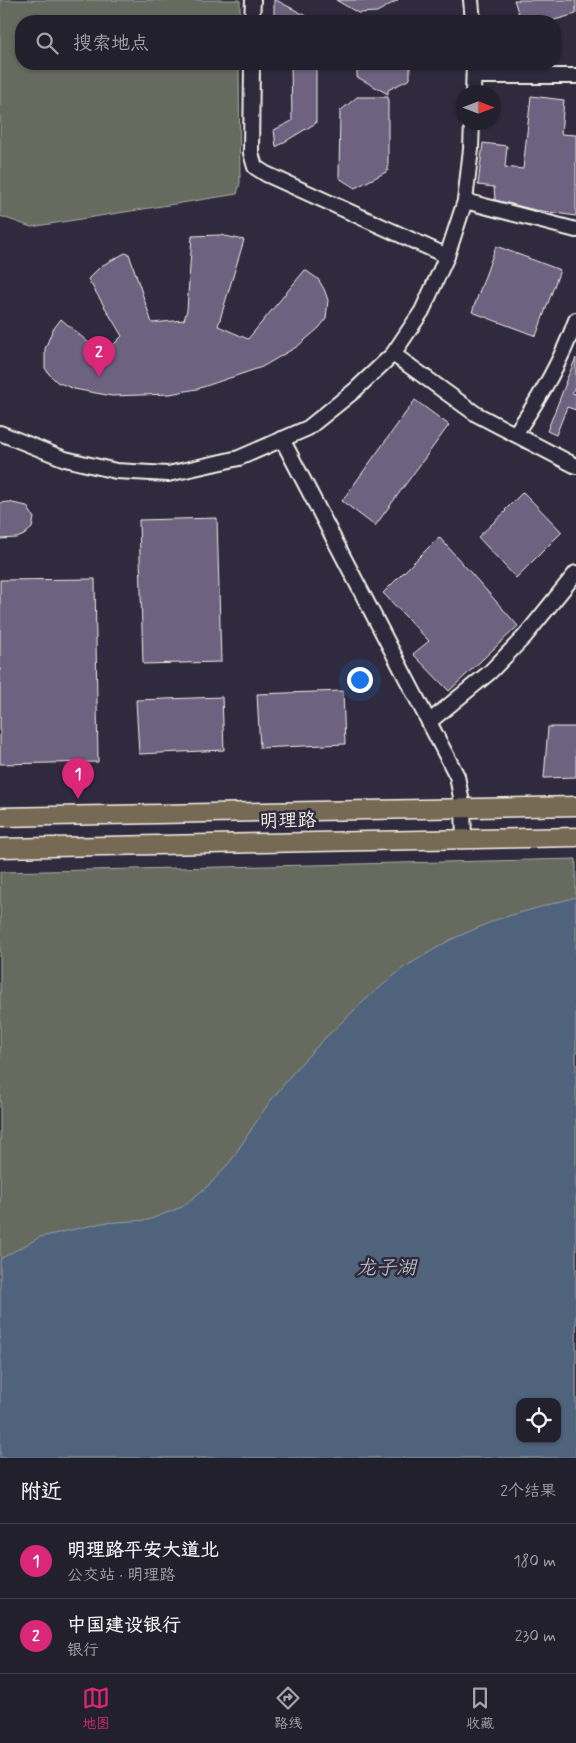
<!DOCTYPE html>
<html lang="zh">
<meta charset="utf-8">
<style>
body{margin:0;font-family:Mynerve,"LXGW WenKai TC",sans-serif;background:#2f2d3a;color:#f1f3f6}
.controls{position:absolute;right:15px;bottom:15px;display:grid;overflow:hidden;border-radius:10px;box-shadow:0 1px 4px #0004}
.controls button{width:45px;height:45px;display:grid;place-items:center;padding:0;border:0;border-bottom:1px solid #403e4a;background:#23202e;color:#f1f3f6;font:25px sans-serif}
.compass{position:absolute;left:456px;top:85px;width:45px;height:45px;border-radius:50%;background:#23202e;box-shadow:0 1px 4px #0004;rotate:90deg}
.you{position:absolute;left:359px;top:679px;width:18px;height:18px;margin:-12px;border:4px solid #fff;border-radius:50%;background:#1a73e8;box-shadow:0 0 0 8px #1a73e833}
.badge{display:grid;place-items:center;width:32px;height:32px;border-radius:50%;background:#db2777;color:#fff;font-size:16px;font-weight:700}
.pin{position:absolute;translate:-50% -41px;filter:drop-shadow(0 1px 2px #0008)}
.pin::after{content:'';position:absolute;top:26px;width:18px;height:15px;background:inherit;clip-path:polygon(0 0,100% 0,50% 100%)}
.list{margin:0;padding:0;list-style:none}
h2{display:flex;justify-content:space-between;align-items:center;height:65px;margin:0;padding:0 20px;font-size:21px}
h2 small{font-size:16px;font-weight:400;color:#a3a3aa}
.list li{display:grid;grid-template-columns:32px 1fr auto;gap:15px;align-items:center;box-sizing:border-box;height:75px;padding:0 20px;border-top:1px solid #403e4a}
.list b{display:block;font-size:19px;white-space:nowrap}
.list p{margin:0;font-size:16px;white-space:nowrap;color:#a3a3aa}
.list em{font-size:16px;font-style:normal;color:#a3a3aa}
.icon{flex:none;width:28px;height:28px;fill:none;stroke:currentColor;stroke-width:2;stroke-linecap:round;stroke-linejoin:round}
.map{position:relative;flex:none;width:576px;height:1458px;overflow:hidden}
.search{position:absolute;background:#23202e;box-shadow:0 1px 4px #0004;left:15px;right:15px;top:15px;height:55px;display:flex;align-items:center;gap:12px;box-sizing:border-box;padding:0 18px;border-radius:20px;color:#a3a3aa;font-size:19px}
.sheet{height:215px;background:#23202e}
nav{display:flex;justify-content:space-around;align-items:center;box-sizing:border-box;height:70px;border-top:1px solid #403e4a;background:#23202e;font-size:14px;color:#a3a3aa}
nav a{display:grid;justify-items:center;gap:2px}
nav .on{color:#db2777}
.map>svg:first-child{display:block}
.green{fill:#666b5e;stroke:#adaea3;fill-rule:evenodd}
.water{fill:#50637b;stroke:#929ca7;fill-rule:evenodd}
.building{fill:#6d6280;stroke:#f4f1e8}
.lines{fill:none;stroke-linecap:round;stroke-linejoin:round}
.minor-casing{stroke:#f4f1e8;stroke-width:18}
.major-casing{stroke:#f4f1e8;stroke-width:21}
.minor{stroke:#2f2a3d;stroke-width:14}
.major{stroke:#776a54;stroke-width:18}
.labels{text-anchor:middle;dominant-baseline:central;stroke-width:5;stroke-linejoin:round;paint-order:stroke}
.street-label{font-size:19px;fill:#f4f1e8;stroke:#2f2a3d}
.water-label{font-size:20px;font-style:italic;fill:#b2b8bc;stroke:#2f2a3d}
</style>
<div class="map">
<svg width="576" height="1458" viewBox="0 0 576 1458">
<rect width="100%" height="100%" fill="#2f2a3d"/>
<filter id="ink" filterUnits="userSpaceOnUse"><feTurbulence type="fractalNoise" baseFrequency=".02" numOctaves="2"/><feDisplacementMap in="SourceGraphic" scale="10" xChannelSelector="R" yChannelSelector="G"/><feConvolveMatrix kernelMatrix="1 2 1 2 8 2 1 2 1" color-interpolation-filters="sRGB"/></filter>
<g filter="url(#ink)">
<g class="green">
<polygon points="0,0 240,0 240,21 21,21 21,64 239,64 240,183 237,194 31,227 0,216"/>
<path d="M576,859V1458H0V872ZM520,1402H557V1439H520Z"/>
</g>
<path class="water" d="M576,897V1458H0V1259L40,1237L102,1223L148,1220L182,1207L209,1185L230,1162L266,1107L295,1070L325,1038L364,1001L403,968L450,940L498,919ZM520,1402H557V1439H520Z"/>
<g class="building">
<polygon points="274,0 276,0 316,21 277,21 274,19"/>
<polygon points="336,0 398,0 377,12 358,13"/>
<polygon points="514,0 576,0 576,14 551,21 521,21"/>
<polygon points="291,64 316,64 316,123 276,147 274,130 292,121"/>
<polygon points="357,64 410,64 410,79 388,90 388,94 357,77"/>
<polygon points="531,96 564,100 561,134 576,135 576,216 535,210 495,200 494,187 478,185 483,143 507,146 505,167 523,169"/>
<polygon points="357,97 388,97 388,171 355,188 339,178 340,111"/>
<polygon points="220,235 244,240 218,326 248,339 305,270 318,279 324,289 328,300 326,319 319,328 298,346 262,367 197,389 170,394 112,396 74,389 57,382 49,374 45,368 45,349 52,331 61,319 103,355 122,336 88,279 101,266 125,253 129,254 152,323 184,320 187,310 192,236"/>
<polygon points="496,246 560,270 536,336 472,312"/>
<polygon points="576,358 576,388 575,387 572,393 576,394 576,410 567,407 556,435 547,431 566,383 565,383"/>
<polygon points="415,400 449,425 375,526 342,501"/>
<polygon points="523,492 562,532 516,578 478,537 506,511 505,510"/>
<polygon points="8,502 27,506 34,518 32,528 24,535 17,538 0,539 0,503"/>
<polygon points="217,518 221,662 143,664 139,520"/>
<polygon points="439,537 518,626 449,691 413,654 429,641 383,593"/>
<polygon points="95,579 98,762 0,764 0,580"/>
<polygon points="343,691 345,744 260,748 257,694"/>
<polygon points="222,697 224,750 139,754 136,700"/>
<polygon points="548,727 576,727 576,777 544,778"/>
</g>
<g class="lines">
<g class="minor-casing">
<g id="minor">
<polyline points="471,0 473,21"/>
<polyline points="252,21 253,0"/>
<polyline points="252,64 251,153 255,167 266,174 447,256"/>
<polyline points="474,76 576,76"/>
<polyline points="473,92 474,64"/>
<polyline points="465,201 576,230"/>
<polyline points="393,354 476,414 576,466"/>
<polyline points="0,433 65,459 116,471 168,474 239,458 308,428 354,391 393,354 422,311 447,256 465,201 471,149 472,122"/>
<path d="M515,434C540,398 561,362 576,320"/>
<polyline points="282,439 457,776 463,808 464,838"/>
<polyline points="429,722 490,672 525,636 576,573"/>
</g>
</g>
<g class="major-casing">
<g id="major">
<polyline points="0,817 576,806"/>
<polyline points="0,848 576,837"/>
</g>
</g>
<use href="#minor" class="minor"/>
<use href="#major" class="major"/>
</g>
</g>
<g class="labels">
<g class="street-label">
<text transform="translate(288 821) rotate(-1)">明理路</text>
</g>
<g class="water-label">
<text x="386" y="1268">龙子湖</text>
</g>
</g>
</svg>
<div class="controls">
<button><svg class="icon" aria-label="locate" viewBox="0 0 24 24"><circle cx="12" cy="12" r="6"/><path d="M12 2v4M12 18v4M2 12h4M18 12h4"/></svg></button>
</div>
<svg class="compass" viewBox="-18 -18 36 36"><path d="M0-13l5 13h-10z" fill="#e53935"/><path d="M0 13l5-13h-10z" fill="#a3a3aa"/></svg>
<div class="you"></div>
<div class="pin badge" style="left:78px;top:799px">1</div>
<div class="pin badge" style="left:99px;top:377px">2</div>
<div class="search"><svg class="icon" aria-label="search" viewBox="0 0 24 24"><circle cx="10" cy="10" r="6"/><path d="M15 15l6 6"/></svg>搜索地点</div>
</div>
<section class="sheet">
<h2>附近<small>2个结果</small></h2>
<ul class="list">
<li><span class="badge">1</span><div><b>明理路平安大道北</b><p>公交站 · 明理路</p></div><em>180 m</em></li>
<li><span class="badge">2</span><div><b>中国建设银行</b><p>银行</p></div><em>230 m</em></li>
</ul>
</section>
<nav>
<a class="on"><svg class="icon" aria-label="map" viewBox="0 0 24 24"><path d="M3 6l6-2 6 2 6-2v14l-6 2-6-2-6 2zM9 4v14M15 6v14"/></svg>地图</a>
<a><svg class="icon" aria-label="directions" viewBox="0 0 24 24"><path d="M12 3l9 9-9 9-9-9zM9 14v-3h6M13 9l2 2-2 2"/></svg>路线</a>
<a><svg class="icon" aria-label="saved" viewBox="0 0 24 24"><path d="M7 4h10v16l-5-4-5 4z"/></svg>收藏</a>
</nav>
